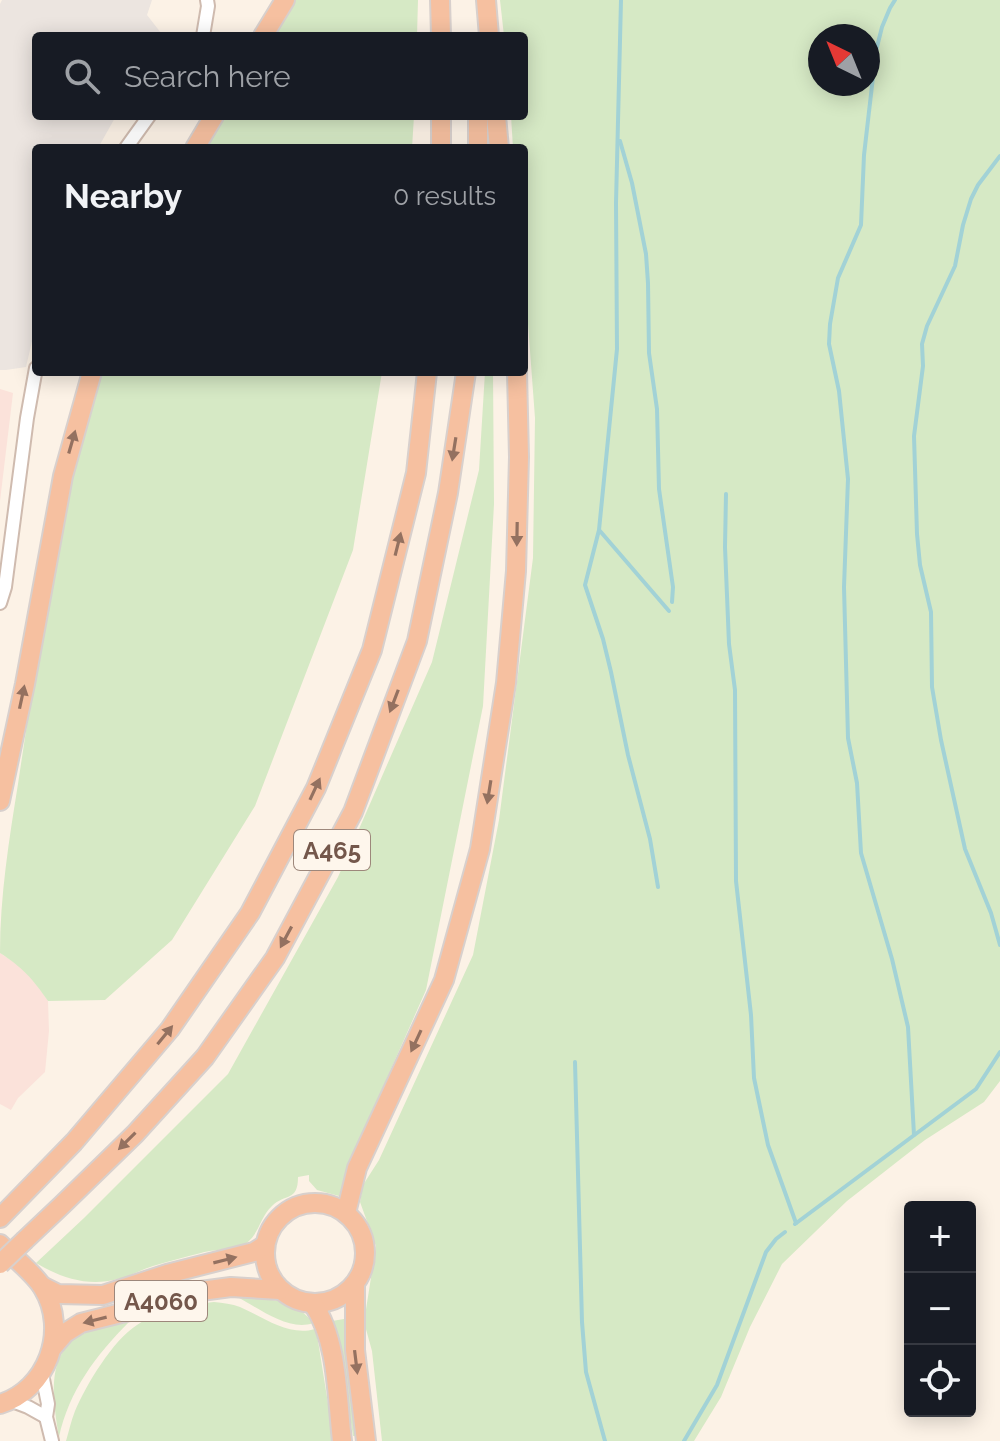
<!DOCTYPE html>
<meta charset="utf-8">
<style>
body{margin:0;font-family:Raleway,sans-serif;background:#242831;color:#f1f3f6}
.controls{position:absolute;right:24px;bottom:24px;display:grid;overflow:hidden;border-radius:8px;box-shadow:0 4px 20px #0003}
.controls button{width:72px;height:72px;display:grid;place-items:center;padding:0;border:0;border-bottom:2px solid #363941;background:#171b24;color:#f1f3f6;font:40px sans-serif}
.compass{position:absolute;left:808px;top:24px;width:72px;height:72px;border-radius:50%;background:#171b24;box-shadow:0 4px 20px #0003;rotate:317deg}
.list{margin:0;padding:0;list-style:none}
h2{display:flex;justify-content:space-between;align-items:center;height:104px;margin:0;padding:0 32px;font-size:34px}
h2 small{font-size:26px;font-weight:400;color:#9ea1a6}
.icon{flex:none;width:44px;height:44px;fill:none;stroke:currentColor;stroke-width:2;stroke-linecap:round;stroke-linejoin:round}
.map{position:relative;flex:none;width:1000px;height:1441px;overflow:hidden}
.search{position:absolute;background:#171b24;box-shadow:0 4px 20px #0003;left:32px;top:32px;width:496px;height:88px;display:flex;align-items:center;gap:20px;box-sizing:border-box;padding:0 28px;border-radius:8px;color:#9ea1a6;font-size:30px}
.panel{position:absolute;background:#171b24;box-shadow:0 4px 20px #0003;left:32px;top:144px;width:496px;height:232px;border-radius:8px}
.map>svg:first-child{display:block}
.commercial{fill:#fbe2da}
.industrial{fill:#ece5e0}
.green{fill:#d6e9c5;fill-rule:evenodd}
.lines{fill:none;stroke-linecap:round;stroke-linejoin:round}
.stream{stroke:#a2d2d6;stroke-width:4}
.tertiary-casing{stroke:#cfbbaf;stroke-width:16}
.trunk-casing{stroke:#d8d0cd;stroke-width:22}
.tertiary{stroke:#fff;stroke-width:12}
.trunk{stroke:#f6c0a0;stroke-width:18}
.trunk-bridge-casing{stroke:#d8d0cd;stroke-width:22;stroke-linecap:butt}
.trunk-bridge{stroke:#f6c0a0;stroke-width:18}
.oneway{fill:#947160}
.labels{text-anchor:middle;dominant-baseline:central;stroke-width:6;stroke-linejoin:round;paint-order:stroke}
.shield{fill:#fef6ec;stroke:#9d877b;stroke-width:2}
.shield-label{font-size:24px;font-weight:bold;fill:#74574b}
</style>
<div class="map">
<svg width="1000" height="1441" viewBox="0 0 1000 1441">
<rect width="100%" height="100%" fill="#fcf2e6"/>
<g class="commercial">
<polygon points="0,389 13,393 0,501"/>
<polygon points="0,953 21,967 36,983 48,1001 49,1031 45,1072 18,1098 11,1110 0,1104"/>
</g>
<polygon class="industrial" points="2,0 152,0 147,15 161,33 159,36 36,36 36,116 116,116 98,148 36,148 36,324 26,367 6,370 0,370 0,4"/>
<g class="green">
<polygon points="291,0 418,0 417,36 269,36"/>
<path d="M500,0H1000V1081L984,1102L925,1140L847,1201L782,1264L750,1327L721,1397L694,1441H382L372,1351L364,1322L376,1246L360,1202L363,1185L379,1160L473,955L499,820L533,558L535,418L524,270V148H513L511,116H524V36H504ZM820,36H868V84H820Z"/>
<polygon points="222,116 414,116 412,148 203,148"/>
<path d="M101,372H382L353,550L255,806L172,940L105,1000L48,1001C33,979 22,967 0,953C0,896 9,840 18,784C28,717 38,651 51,585C65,514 77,441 101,372Z"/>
<path d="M485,372H493L494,504L483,706L426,990L349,1164L339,1196L317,1190L309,1181V1175L298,1177C298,1202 285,1193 272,1206C259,1218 259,1237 243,1245C234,1250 213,1249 201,1253C185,1257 169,1261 153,1266C141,1270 130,1276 118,1279C88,1287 61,1278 36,1263L84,1218L228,1074L338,877L432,662L479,470Z"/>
<path d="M237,1297C264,1298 296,1299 313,1323C289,1332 259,1308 237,1297Z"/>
<path d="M214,1302C223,1303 232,1304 240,1307C263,1317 289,1337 315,1329L318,1341L334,1441H66C69,1431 71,1421 75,1411C86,1385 113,1340 137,1325C157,1311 190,1305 214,1302Z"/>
<polygon points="344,1319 348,1374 357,1436 353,1436 339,1342 332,1321"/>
<path d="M129,1322C96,1355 69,1391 59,1437C54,1403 44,1355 81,1335C95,1328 114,1326 129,1322Z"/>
</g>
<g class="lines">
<g class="stream">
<polyline points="621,0 616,203 617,349 599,530 585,585 603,639 611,672 628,755 650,839 658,887"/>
<polyline points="895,0 890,8 882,27 876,51 864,155 861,225 838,278 830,324 829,344 839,391 848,479 844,587 848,738 857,783 861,853 892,959 908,1027 914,1135"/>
<polyline points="620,141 632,183 646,254 648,283 649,353 657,409 659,489 673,587 672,602"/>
<polyline points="1000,156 978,185 971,199 963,225 955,266 927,326 922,344 923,366 914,436 917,534 920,565 931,612 932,687 941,740 965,849 991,913 1000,945"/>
<polyline points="726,494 725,547 729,644 735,690 736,881 751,1015 754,1078 768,1145 796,1223"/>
<polyline points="600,531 669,611"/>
<polyline points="575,1062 582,1322 586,1372 605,1441"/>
<polyline points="795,1224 976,1089 1000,1052"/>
<polyline points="684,1441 717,1385 766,1252 776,1239 785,1232"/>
</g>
<g class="tertiary-casing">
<g id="tertiary">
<polyline points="203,36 208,6 207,0"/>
<polyline points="126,148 149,116"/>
<polyline points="0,603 5,587 27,418 36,368"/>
<polyline points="42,1374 48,1404 46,1417 52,1441"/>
<polyline points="12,1401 28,1407 46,1417"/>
</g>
</g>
<g class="trunk-casing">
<g id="trunk">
<polyline points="440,0 441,36"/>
<polyline points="486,0 489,36"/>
<polyline points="263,36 285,0"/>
<polyline points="441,116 441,148"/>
<polyline points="496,116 499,148"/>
<polyline points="195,148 214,116"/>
<polyline points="478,148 478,116"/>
<polyline points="0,801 25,684 63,476 92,372"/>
<circle cx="315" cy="1253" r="50"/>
<polyline points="346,1213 357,1168 444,980 480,849 506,683 516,571 519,457 517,372"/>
<polyline points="0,1218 74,1142 170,1029 250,913 316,788 372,650 416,473 427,372"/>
<polyline points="25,1240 62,1205 135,1134 205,1057 275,958 353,812 417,641 448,493 466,372"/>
<path d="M0,1244C13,1257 34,1273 43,1288C69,1331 47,1390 0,1404"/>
<polyline points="355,1284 355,1350 366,1441"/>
<polyline points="42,1286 58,1294 103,1295 167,1274 254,1252 265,1245"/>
<path d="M313,1304C338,1340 337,1398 342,1441"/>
<polyline points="53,1347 65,1333 81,1323 149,1306 178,1294 231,1287 280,1290"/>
</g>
</g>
<use href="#tertiary" class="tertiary"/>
<use href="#trunk" class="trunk"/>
<g class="trunk-bridge-casing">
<polyline id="trunk-bridge" points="0,1264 25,1240"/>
</g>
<use href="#trunk-bridge" class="trunk-bridge"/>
</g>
<defs><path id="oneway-solid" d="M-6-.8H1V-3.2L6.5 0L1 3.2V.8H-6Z" transform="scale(2)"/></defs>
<g class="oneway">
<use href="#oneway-solid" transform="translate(72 442) rotate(-74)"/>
<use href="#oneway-solid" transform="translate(454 449) rotate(99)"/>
<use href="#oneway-solid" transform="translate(517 534) rotate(91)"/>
<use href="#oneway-solid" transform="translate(398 544) rotate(-76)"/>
<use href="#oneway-solid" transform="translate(22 697) rotate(-78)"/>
<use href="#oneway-solid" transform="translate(394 701) rotate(111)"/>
<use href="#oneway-solid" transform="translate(315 789) rotate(-65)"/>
<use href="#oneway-solid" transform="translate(489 792) rotate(99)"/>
<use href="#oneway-solid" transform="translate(286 937) rotate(118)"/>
<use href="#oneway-solid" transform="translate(165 1035) rotate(-51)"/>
<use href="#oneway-solid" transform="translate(416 1041) rotate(115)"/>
<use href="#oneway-solid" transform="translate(127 1141) rotate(135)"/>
<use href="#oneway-solid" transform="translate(225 1260) rotate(-14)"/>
<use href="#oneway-solid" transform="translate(95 1320) rotate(166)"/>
<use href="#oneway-solid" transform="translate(356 1362) rotate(83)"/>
</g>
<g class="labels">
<g class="shield">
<rect x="294" y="830" width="76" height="40" rx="6"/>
<rect x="115" y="1281" width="92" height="40" rx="6"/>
</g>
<g class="shield-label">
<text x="332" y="850">A465</text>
<text x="161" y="1301">A4060</text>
</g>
</g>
</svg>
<div class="controls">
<button>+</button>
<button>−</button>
<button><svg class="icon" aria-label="locate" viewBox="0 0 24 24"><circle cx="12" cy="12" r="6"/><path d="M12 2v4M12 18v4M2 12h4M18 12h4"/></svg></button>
</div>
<svg class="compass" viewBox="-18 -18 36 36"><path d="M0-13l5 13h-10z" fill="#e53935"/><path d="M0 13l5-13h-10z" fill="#9ea1a6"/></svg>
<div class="search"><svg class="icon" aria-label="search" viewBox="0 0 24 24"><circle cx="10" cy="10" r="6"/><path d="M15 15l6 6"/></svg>Search here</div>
<section class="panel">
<h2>Nearby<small>0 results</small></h2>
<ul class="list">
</ul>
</section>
</div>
